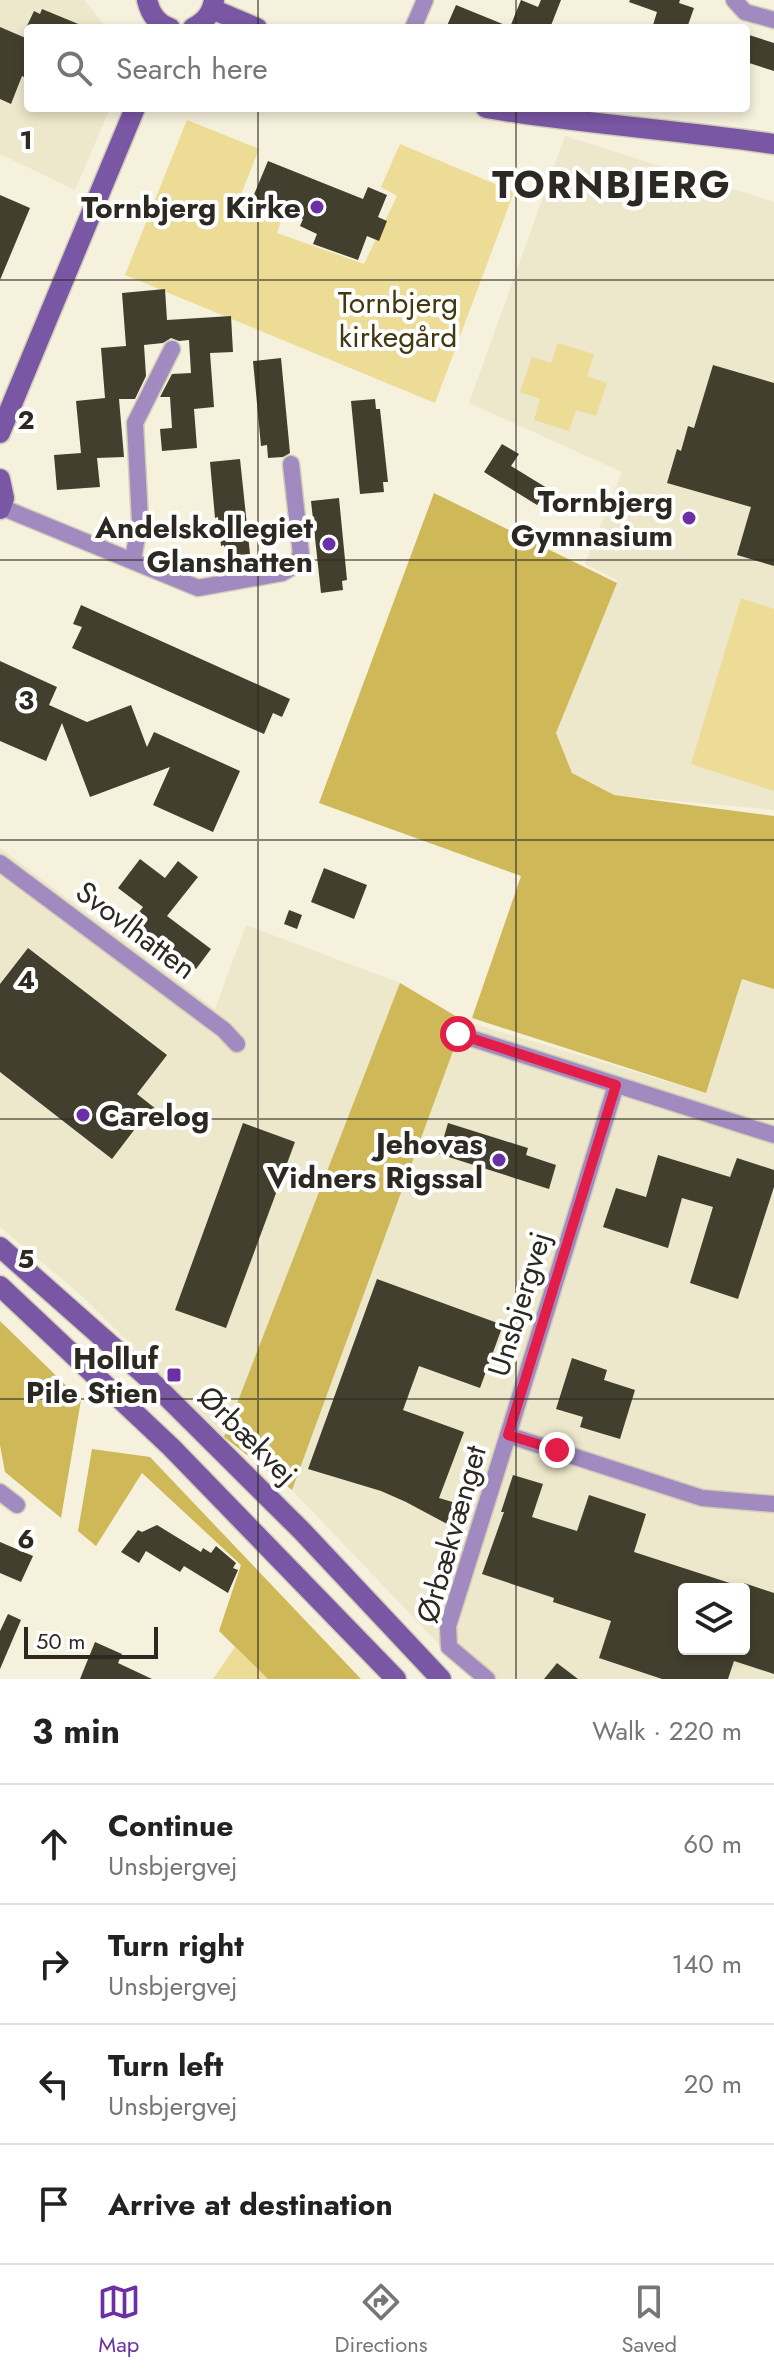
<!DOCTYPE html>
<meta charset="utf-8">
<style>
body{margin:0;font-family:Jost,sans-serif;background:#f6f6f6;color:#222}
.controls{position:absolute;right:24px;bottom:24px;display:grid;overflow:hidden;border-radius:8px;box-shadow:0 4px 12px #0003}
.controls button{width:72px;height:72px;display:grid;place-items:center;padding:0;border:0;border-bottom:2px solid #e0e0e0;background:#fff;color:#222;font:40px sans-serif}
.scale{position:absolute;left:24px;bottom:20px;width:134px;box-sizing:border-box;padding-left:8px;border:4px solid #2b2921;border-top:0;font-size:22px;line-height:28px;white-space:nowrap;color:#2b2921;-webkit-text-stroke:6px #fff;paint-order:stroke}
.stop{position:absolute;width:24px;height:24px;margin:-18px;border:6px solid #e11d48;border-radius:50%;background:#fff}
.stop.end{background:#e11d48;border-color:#fff;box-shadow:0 2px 8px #0008}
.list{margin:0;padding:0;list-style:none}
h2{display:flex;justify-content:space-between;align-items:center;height:104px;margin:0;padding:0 32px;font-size:34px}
h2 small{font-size:26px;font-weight:400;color:#767676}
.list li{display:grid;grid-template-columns:52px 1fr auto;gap:24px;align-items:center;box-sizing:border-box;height:120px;padding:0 32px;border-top:2px solid #e0e0e0}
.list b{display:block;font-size:30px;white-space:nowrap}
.list p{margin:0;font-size:26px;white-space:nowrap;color:#767676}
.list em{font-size:26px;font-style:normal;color:#767676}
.icon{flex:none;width:44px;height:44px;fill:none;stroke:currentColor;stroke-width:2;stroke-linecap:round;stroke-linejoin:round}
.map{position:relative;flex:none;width:774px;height:1679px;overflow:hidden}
.search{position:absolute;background:#fff;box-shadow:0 4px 12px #0003;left:24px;right:24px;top:24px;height:88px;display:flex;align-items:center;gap:20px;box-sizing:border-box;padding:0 28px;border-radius:8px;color:#767676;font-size:30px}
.sheet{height:584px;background:#fff}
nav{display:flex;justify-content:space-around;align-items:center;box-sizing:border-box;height:112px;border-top:2px solid #e0e0e0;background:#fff;font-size:22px;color:#767676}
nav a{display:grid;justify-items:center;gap:4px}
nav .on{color:#6c30a6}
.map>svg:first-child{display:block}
.built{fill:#ede7cb;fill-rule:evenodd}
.green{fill:#ecdc95}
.forest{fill:#ceb857}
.building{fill:#433f2e}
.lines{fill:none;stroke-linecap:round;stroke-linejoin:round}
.street-casing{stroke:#d1cdba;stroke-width:19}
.secondary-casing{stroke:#d1cdba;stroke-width:23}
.street{stroke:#a08abf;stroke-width:16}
.secondary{stroke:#7a57a4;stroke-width:20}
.route{stroke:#e11d48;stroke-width:10}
.grid{fill:none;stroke:#2b2921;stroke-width:2;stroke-opacity:0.55}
.poi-dot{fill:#6c30a6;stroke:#fff;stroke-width:3}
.labels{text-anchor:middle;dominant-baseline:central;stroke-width:8;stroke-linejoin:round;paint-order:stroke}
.poi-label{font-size:30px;font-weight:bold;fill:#2b2921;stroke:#fff;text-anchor:end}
.park-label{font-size:30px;fill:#42390f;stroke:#fff}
.street-label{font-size:30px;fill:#2b2921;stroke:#fff}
.district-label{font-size:38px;font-weight:bold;letter-spacing:2px;fill:#2b2921;stroke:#fff}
.grid-label{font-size:26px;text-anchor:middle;font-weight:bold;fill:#2b2921;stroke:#fff;stroke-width:8;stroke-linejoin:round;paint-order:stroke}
</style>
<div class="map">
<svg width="774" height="1679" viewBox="0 0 774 1679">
<rect width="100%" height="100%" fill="#f6f1dc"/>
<g class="built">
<polygon points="0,0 84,0 107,28 28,28 28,108 110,108 75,190 0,154"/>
<polygon points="565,136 774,202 774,810 613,795 572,773 556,734 617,580 585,564 622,472 469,403"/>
<polygon points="0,848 215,1009 246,925 400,983 224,1437 82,1296 0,1227"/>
<path d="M742,978L774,989V1679H472L292,1490L464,1021L706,1093ZM684,1589H744V1649H684Z"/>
</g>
<g class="green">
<polygon points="187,120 259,149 238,202 282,218 277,233 364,264 397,196 381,187 400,144 514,192 435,403 125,275"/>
<polygon points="558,343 594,354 587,376 607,383 596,416 576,410 569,431 534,420 540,399 520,392 532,357 551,363"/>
<polygon points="741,598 774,609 774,791 691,764"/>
<polygon points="235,1647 268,1679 213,1679"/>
</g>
<g class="forest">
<polygon points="434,493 617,583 556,733 572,773 614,795 774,816 774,989 742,979 706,1093 472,1018 521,876 319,803"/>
<polygon points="400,983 464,1021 292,1490 224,1437"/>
<polygon points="0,1321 81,1400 61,1518 5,1472 0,1445"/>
<polygon points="92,1449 150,1457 361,1679 268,1679 219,1631 241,1565 142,1473 96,1546 78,1531"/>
</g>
<g class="building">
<polygon points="521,0 538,7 541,0 561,0 550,28 446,28 456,5 510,27"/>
<polygon points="630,0 680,0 679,3 694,8 687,28 662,28 653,25 657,12 629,2"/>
<polygon points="42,9 88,28 26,28 34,11 40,14"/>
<polygon points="0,27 28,39 28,79 22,76 11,104 0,99"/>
<polygon points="746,34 774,43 774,71 746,62"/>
<polygon points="268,161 363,199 368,187 387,195 378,217 387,221 379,241 367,236 358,260 313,244 317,234 300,226 303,219 253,197"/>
<polygon points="0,195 30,208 0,280"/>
<polygon points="165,289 167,320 231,316 233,352 210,353 214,407 194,409 197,448 162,451 160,429 172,428 170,397 160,397 172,374 191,373 189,340 179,341 171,338 163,343 144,345 146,376 135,399 119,399 124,457 97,458 100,487 57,490 54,455 81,453 76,401 105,398 101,348 126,346 122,293"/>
<polygon points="281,358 290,453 283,457 268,458 267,445 261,446 253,361"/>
<polygon points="713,365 774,383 774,566 737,555 751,507 667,483 677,449 681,451 688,426 694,428"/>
<polygon points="375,399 376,409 380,409 388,482 383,482 384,492 360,494 351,401"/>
<polygon points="502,444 519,454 511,466 547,488 537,505 484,472"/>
<polygon points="240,459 250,554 225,556 224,545 221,546 218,517 215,518 210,462"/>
<polygon points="339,498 347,580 342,581 343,590 321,593 311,501"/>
<polygon points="81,605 290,699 282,717 273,713 264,734 72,648 82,627 73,624"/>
<polygon points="0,661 57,687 49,705 87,722 131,705 147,747 154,732 240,771 213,832 153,805 170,767 90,797 62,723 46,761 0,741"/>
<polygon points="140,859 165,878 178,861 198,877 167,916 211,949 196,969 137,924 136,916 143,907 118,888"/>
<polygon points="324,868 367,885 354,919 311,902"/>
<polygon points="289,910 302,915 297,929 284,924"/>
<polygon points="28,948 167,1055 137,1094 156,1109 147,1119 144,1117 112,1159 0,1072 0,984"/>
<polygon points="243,1123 295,1142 226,1328 175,1310"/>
<polygon points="448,1123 528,1148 526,1155 556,1165 549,1189 439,1154"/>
<polygon points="658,1155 730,1177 737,1158 774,1170 774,1187 738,1299 690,1283 713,1207 682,1198 668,1248 603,1227 616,1188 646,1197"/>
<polygon points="377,1279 503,1325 480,1388 419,1366 403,1410 464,1432 439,1498 456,1503 449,1525 406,1502 381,1491 308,1469"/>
<polygon points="572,1358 607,1370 604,1380 635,1390 620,1439 580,1427 583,1417 556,1409"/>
<polygon points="513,1475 543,1484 532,1517 577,1531 589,1495 646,1514 634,1552 739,1586 739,1589 684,1589 684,1649 744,1649 744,1583 774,1593 774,1674 734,1661 728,1679 662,1679 599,1658 611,1621 553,1602 554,1598 482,1574 504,1512 501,1512"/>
<polygon points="157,1525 201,1552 203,1548 211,1553 216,1546 236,1563 233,1568 238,1570 228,1593 184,1566 180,1572 146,1551 139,1563 121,1552 138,1530 142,1532"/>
<polygon points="0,1542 33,1556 21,1582 0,1573"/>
<polygon points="8,1614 21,1620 0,1669 0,1631"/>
<polygon points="95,1642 122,1654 118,1663 152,1679 80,1679"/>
<polygon points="557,1663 578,1679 544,1679"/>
</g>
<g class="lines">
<g class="street-casing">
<g id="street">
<polyline points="734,0 745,12 774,20"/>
<polyline points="413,28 425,0"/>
<polyline points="1,507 198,588 282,573 294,566 301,554 291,464"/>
<polyline points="133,559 140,521 135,423 172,349"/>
<polyline points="0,863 224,1030 237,1044"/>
<polyline points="458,1034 774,1135"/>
<polyline points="616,1085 508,1435 702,1498 774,1504"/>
<polyline points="0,1492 17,1505"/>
<polyline points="487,1679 449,1647 448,1626 508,1435"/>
</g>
</g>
<g class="secondary-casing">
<g id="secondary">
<path d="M147,0C150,13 157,24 170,28"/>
<polyline points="212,9 257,28"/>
<path d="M193,28C205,21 212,14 214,0"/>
<path d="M486,108C581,124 678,130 774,144"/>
<polyline points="0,433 135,108"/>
<polyline points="0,479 4,498 0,509"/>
<polyline points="0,1247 147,1377 301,1530 441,1679"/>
<polyline points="0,1286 171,1447 396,1679"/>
</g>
</g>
<use href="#street" class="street"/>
<use href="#secondary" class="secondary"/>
</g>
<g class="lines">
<polyline class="route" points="458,1034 616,1085 508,1435 557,1450"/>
</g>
<path class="grid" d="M258,0V28M516,0V28M258,108V1679M516,108V1679M0,280H774M0,560H774M0,840H774M0,1119H774M0,1399H774"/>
<g class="poi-dot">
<circle cx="317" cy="207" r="8"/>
<circle cx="689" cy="518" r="8"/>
<circle cx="329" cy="544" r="8"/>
<circle cx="83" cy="1115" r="8"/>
<circle cx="499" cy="1160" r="8"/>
<rect x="166" y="1367" width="16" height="16" rx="4"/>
</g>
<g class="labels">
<g class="poi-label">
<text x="301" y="207">Tornbjerg Kirke</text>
<text x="673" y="501">Tornbjerg<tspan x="673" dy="34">Gymnasium</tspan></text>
<text x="313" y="527">Andelskollegiet<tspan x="313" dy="34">Glanshatten</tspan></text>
<text x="99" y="1115" text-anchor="start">Carelog</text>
<text x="483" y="1143">Jehovas<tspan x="483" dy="34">Vidners Rigssal</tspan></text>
<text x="158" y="1358">Holluf<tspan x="158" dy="34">Pile Stien</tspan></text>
</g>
<g class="park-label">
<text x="398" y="302">Tornbjerg<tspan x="398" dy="34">kirkegård</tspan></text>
</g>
<g class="street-label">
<text transform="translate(136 930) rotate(37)">Svovlhatten</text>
<text transform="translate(519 1304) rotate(-73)">Unsbjergvej</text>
<text transform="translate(248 1435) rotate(45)">Ørbækvej</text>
<text transform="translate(451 1534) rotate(-74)">Ørbækvænget</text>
</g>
<g class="district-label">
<text x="612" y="184">TORNBJERG</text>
</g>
</g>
<g class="grid-label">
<text x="26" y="149">1</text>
<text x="26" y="429">2</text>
<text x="26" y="709">3</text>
<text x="26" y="989">4</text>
<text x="26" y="1268">5</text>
<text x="26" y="1548">6</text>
</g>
</svg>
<div class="controls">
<button><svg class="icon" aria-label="layers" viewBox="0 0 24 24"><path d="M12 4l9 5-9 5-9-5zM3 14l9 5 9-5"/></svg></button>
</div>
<div class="scale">50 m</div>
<div class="stop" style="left:458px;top:1034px"></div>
<div class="stop end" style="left:557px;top:1450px"></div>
<div class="search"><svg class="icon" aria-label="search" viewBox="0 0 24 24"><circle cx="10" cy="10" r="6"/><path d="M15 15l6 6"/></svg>Search here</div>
</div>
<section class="sheet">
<h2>3 min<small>Walk · 220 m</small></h2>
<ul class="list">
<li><svg class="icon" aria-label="ahead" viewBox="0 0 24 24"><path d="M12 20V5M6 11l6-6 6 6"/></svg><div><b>Continue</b><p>Unsbjergvej</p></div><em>60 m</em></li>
<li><svg class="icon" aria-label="right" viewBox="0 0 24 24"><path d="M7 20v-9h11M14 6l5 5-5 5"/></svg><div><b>Turn right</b><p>Unsbjergvej</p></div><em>140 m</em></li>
<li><svg class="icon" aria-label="left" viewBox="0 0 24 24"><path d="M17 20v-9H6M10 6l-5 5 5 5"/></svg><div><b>Turn left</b><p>Unsbjergvej</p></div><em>20 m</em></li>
<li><svg class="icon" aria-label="arrive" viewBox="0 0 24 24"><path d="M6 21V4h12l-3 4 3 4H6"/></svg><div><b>Arrive at destination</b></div></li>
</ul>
</section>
<nav>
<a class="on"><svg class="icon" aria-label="map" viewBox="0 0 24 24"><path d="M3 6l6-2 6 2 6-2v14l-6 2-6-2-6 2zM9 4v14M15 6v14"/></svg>Map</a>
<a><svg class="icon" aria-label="directions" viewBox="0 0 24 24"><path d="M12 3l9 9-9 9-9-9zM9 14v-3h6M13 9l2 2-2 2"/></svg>Directions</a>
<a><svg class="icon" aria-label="saved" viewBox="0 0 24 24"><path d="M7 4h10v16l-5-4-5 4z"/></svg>Saved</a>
</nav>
